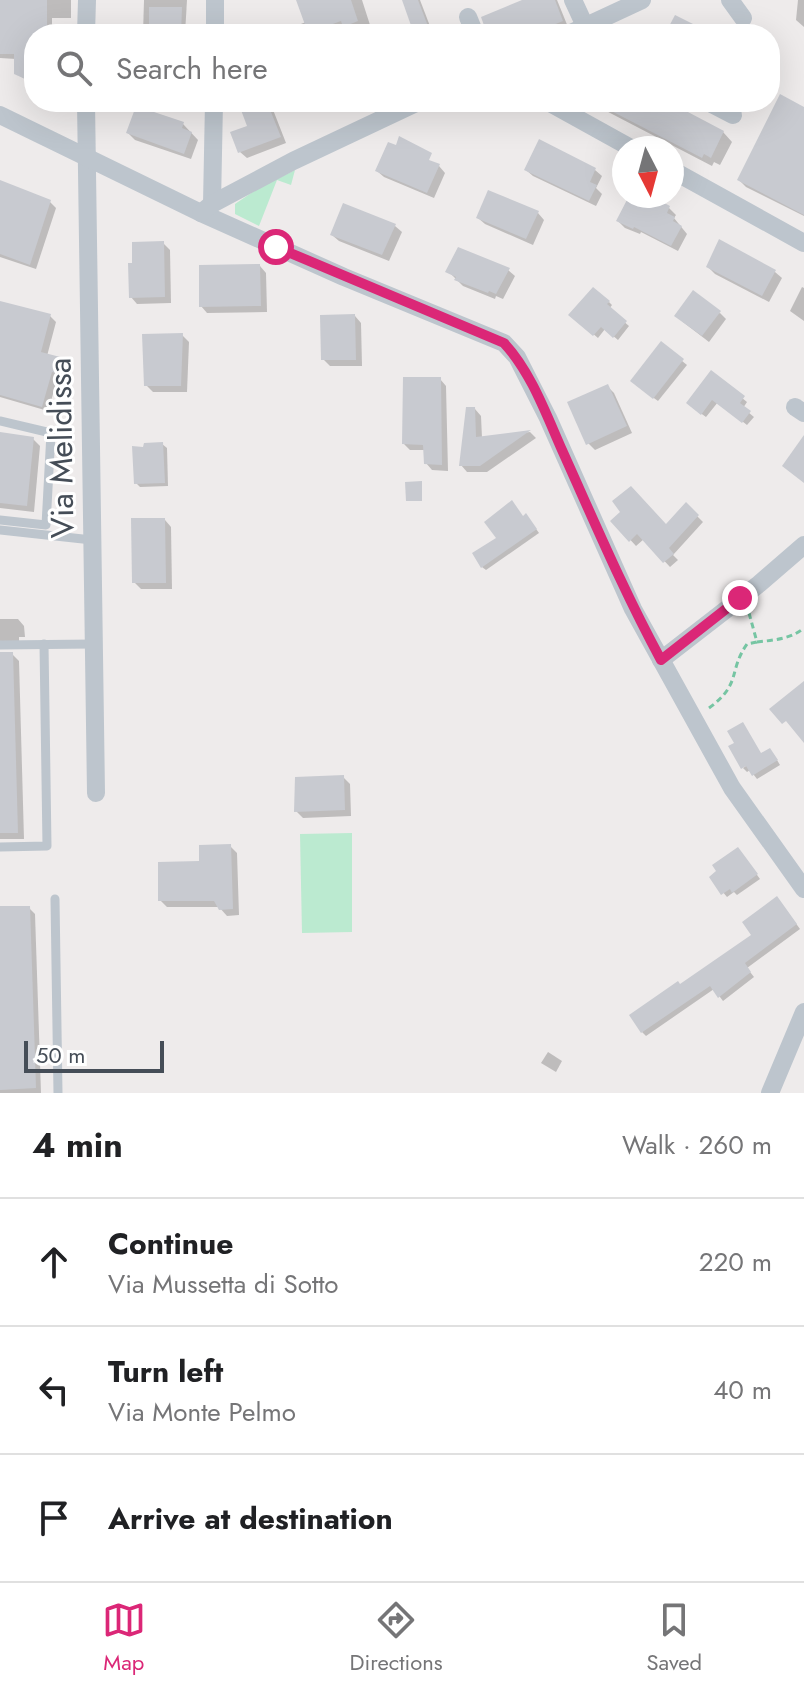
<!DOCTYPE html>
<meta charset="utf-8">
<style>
body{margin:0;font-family:Jost,sans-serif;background:#f6f6f6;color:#202124}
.compass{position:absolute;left:612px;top:136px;width:72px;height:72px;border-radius:50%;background:#fff;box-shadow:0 8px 32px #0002;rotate:174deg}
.scale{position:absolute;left:24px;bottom:20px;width:140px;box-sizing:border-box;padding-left:8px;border:4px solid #454d57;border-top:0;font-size:22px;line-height:28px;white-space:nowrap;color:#454d57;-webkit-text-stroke:6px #fff;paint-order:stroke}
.stop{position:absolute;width:24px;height:24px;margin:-18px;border:6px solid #db2777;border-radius:50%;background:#fff}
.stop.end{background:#db2777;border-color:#fff;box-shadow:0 2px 8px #0008}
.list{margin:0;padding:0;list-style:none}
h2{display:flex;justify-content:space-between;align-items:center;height:104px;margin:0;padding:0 32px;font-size:34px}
h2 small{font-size:26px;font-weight:400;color:#757577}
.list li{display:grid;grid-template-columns:52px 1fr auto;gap:24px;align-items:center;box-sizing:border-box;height:128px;padding:0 32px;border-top:2px solid #e0e0e0}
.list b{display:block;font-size:30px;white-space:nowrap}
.list p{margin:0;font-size:26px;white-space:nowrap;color:#757577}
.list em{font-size:26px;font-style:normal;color:#757577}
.icon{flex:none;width:44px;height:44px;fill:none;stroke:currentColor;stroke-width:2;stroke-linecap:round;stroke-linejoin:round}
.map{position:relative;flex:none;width:804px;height:1093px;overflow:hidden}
.search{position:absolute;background:#fff;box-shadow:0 8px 32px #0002;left:24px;right:24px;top:24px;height:88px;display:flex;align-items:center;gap:20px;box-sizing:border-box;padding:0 28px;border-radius:32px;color:#757577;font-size:30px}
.sheet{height:488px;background:#fff}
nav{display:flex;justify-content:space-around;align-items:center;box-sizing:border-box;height:112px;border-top:2px solid #e0e0e0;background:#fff;font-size:22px;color:#757577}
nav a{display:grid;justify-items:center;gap:4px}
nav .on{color:#db2777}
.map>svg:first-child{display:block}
.green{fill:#bbead0}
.shadow{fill:#0003}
.building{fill:#c8cad0}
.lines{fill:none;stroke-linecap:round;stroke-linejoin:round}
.path{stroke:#76c5a3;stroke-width:3;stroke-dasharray:6 4;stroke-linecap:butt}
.service{stroke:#bdc5cd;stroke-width:9}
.minor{stroke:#bdc5cd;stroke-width:18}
.route{stroke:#db2777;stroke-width:10}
.labels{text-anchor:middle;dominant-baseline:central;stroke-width:6;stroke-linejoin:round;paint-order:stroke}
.street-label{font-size:32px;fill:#454d57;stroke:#fff}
</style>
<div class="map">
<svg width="804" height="1093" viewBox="0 0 804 1093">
<rect width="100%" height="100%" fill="#eeebeb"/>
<g class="green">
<polygon points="295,170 291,185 277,180 259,226 235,214 235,204 257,189"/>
<polygon points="352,833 352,932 302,933 300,834"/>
</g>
<g class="shadow">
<polygon points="0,0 71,0 71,18 52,18 52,34 34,34 34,85 16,73 16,59 0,58"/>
<polygon points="144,0 187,0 185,34 143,34"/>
<polygon points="313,0 362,0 370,25 351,31 346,27 326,34 275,34 306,22"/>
<polygon points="404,0 420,0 433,34 416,34"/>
<polygon points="528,0 557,0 568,27 551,34 488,34"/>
<polygon points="798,0 804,0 804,27 796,20"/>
<polygon points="240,102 270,102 286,143 247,158 240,152 250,127"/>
<polygon points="300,102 324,102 306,109"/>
<polygon points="589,102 664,102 723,132 732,142 720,165 714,162 712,166"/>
<polygon points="804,109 804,216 746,187 739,180"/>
<polygon points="183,124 198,140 191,159 135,140 128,133"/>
<polygon points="540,142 595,170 602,176 596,188 602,194 596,206 533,176 526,170"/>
<polygon points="439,166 445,173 434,198 384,177 377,171"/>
<polygon points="0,184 50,202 56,208 36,269 0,257"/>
<polygon points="669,208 676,215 674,218 687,234 678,251 641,232 640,234 625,228 618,221"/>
<polygon points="538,213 544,220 533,245 485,224 478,218"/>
<polygon points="395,226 402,232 389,261 339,241 332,235"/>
<polygon points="163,243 170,250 171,303 137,304 131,297"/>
<polygon points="260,266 266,273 267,312 207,313 201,306"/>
<polygon points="708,267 775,272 782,278 769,302 715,274"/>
<polygon points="508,270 515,276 503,299 496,296 495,299 463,286 448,271"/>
<polygon points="802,287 804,288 804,321 790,311"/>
<polygon points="609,302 612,305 609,309 629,326 618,340 605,329 598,338 571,315"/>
<polygon points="0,303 50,316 56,322 47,356 63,360 69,366 65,378 58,377 48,411 0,397"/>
<polygon points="720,313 726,319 709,342 683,322"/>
<polygon points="355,316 361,323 362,366 330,366 323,359"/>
<polygon points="182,335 189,342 187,392 153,392 146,385"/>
<polygon points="661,344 687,365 658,401 636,385"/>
<polygon points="711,373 747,402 743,408 754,417 747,425 718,402 706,417 692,407"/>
<polygon points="440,379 446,386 448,471 432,470 426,463 425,450 410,450 404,444"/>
<polygon points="608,387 614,393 632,433 595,450 588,443"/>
<polygon points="475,409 481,416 482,438 530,432 536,438 487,472 467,472 461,465"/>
<polygon points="0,435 33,439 40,446 34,512 0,508"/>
<polygon points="162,444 167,448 168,486 140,487 136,483"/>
<polygon points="686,505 703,522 673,555 678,560 670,567 644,539 636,546 613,521 622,513 666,527"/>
<polygon points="524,518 529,519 539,533 486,570 482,567"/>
<polygon points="165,520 171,527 172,589 141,589 134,582"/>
<polygon points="0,619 18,619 24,626 25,637 19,637 19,643 0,649"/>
<polygon points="0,654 12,654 19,661 24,839 0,839"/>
<polygon points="762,755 774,755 780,765 757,779 750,770 747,772 743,768"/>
<polygon points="343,777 350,784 351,816 303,818 296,811"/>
<polygon points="230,846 237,853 239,915 227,916 219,907 167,907 160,900 201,862"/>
<polygon points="741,853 760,879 737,895 734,892 727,897 711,878"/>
<polygon points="781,903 800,929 747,968 754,977 723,1001 714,989 646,1036 642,1032 680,986 754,936"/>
<polygon points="0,908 29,908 35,914 41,1093 0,1093"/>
<polygon points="548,1052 562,1061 556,1072 541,1063"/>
</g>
<g class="building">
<polygon points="0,0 47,0 47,34 34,34 34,83 14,74 14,54 0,54"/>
<polygon points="296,0 351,0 358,21 343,27 341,21 308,33"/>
<polygon points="402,0 418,0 431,34 414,34"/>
<polygon points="522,0 555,0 563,21 531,34 487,34 481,17"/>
<polygon points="149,7 182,7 181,34 149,34"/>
<polygon points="675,15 713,34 665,34"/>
<polygon points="780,94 804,107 804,215 737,180"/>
<polygon points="238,102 267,102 281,137 238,153 230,132 247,126"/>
<polygon points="594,102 669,102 724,131 711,158 704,154 702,158"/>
<polygon points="136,106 184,122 182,128 192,132 184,154 126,133"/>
<polygon points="399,136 432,153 429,160 440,164 427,193 375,171 388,142 396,145"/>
<polygon points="539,139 596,168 590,182 597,185 589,201 524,170"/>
<polygon points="0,180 51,200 30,265 0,254"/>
<polygon points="488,190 539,211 526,239 476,218"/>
<polygon points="629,196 639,201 641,196 651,201 653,197 670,206 667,213 675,217 673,221 682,226 671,246 634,227 633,229 616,221"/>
<polygon points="343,203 396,224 382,255 330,235"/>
<polygon points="719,239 776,270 762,296 706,267"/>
<polygon points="164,241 165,297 129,298 128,263 132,263 132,242"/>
<polygon points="458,247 510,268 496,294 489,291 488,293 454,280 456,277 445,272"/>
<polygon points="260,264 261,306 199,307 199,265"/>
<polygon points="593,287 610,301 607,304 627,321 613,338 601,327 593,336 568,315"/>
<polygon points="693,290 721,311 702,336 674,316"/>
<polygon points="0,301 51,314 41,352 64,358 59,374 52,372 42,407 0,395"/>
<polygon points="355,314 356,360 321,360 320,315"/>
<polygon points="183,333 181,386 144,386 142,334"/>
<polygon points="661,341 684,359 653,399 630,381"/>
<polygon points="711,370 745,396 740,403 751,411 742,423 712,400 701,415 686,403"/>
<polygon points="403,377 441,377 442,465 424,464 423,445 402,444"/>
<polygon points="608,384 627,426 586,445 567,402"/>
<polygon points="466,407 475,407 476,437 531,430 480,466 459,466"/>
<polygon points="0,432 34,437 27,506 0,503"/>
<polygon points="804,435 804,483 782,466"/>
<polygon points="163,442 165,483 134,484 132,446 143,447 144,443"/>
<polygon points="422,481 422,501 406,501 405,482"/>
<polygon points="631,486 666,524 686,502 699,515 669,548 674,554 663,563 637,534 629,542 610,521 620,512 612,501"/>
<polygon points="512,500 523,516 526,513 537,529 481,568 472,553 496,538 484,522"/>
<polygon points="131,518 165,518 166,583 132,583"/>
<polygon points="0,652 13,652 18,833 0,833"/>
<polygon points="804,681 804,743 786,721 782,724 769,709"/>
<polygon points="743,722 761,753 770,748 778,760 752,776 746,766 741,769 728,746 734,743 727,731"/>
<polygon points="344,775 345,810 294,812 295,777"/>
<polygon points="231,844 233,909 219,910 214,901 158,901 158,862 199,861 199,845"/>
<polygon points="738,847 758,874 732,893 730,889 721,895 709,877 716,871 712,865"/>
<polygon points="777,896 797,924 745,963 751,972 718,998 710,986 641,1033 629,1015 678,981 680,984 751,935 742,922"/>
<polygon points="0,906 30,906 36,1088 0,1090"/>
</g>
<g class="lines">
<g class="path">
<path d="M749,613L757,642C774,640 791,639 804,628"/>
<path d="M709,708C742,684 728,671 747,644L757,642"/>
</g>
<g class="service">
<polyline points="0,421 51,433 46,525 0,520"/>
<polyline points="0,530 92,540"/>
<polyline points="0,645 93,644"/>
<polyline points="0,847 47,846 44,644"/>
<polyline points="55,899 58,1093"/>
</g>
<g class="minor">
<polyline points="573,0 585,26"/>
<polyline points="730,0 743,18"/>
<polyline points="468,17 475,34"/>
<polyline points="86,34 87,0"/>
<polyline points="215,34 215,0"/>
<polyline points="569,34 642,0"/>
<polyline points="86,102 96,793"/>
<polyline points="548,102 631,148"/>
<polyline points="708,102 733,115"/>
<polyline points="0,115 201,213 344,277 504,343 517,357 548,418 633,609 732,788 804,889"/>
<polyline points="672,170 804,243"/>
<polyline points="212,204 214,102"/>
<polyline points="201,213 212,204 293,161 418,102"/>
<polyline points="795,407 804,413"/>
<polyline points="661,660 759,584 804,545"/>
<polyline points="770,1093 804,1012"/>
</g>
</g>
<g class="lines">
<path class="route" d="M276,247L504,343C531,372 546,414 562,450C594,521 624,592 661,660L740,598"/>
</g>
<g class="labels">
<g class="street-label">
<text transform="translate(61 448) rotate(-91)">Via Melidissa</text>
</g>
</g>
</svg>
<svg class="compass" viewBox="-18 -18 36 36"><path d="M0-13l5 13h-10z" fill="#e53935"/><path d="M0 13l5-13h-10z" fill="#757577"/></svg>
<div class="scale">50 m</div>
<div class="stop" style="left:276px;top:247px"></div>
<div class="stop end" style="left:740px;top:598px"></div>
<div class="search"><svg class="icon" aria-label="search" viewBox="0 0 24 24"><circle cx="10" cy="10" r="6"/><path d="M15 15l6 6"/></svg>Search here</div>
</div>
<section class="sheet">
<h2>4 min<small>Walk · 260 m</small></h2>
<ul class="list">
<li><svg class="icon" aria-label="ahead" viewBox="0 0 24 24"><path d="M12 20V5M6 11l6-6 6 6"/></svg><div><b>Continue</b><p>Via Mussetta di Sotto</p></div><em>220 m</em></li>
<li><svg class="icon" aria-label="left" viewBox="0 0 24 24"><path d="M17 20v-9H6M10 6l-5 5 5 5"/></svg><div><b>Turn left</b><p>Via Monte Pelmo</p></div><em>40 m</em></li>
<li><svg class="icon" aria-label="arrive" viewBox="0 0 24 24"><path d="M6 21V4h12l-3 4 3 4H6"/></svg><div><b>Arrive at destination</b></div></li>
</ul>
</section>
<nav>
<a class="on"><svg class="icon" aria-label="map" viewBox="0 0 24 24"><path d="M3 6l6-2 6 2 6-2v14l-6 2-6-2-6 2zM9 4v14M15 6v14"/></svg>Map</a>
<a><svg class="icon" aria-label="directions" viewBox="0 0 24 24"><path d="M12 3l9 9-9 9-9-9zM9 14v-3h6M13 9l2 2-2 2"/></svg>Directions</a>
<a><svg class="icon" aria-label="saved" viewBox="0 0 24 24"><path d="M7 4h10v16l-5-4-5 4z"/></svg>Saved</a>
</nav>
